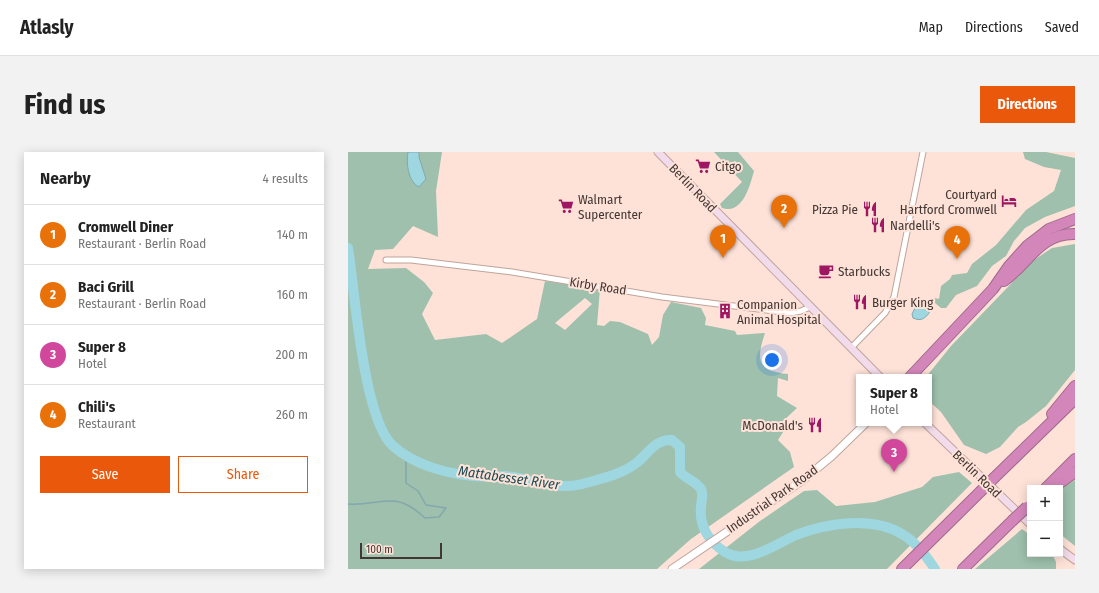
<!DOCTYPE html>
<meta charset="utf-8">
<style>
body{margin:0;font-family:"Fira Sans Condensed",sans-serif;background:#f2f2f2;color:#222}
.controls{position:absolute;right:12px;bottom:12px;display:grid;overflow:hidden;border-radius:0px;box-shadow:0 2px 10px #0003}
.controls button{width:36px;height:36px;display:grid;place-items:center;padding:0;border:0;border-bottom:1px solid #e0e0e0;background:#fff;color:#222;font:20px sans-serif}
.scale{position:absolute;left:12px;bottom:10px;width:82px;box-sizing:border-box;padding-left:4px;border:2px solid #423733;border-top:0;font-size:11px;line-height:14px;white-space:nowrap;color:#423733;-webkit-text-stroke:3px #fee2d8;paint-order:stroke}
.you{position:absolute;left:424px;top:208px;width:14px;height:14px;margin:-10px;border:3px solid #fff;border-radius:50%;background:#1a73e8;box-shadow:0 0 0 6px #1a73e833}
.badge{display:grid;place-items:center;width:26px;height:26px;border-radius:50%;background:#ea580c;color:#fff;font-size:13px;font-weight:700}
.pin{position:absolute;translate:-50% -33px;filter:drop-shadow(0 1px 2px #0008)}
.pin::after{content:'';position:absolute;top:21px;width:14px;height:12px;background:inherit;clip-path:polygon(0 0,100% 0,50% 100%)}
.popup{position:absolute;left:508px;top:222px;width:76px;height:52px;box-sizing:border-box;display:grid;place-content:center;border-radius:0px;background:#fff;filter:drop-shadow(0 1px 3px #0005);font-size:13px;white-space:nowrap;color:#767676}
.popup b{font-size:15px;color:#222}
.popup::after{content:'';position:absolute;left:50%;top:100%;margin-left:-8px;border:8px solid transparent;border-top-color:#fff}
.list{margin:0;padding:0;list-style:none}
h2{display:flex;justify-content:space-between;align-items:center;height:52px;margin:0;padding:0 16px;font-size:17px}
h2 small{font-size:13px;font-weight:400;color:#767676}
.list li{display:grid;grid-template-columns:26px 1fr auto;gap:12px;align-items:center;box-sizing:border-box;height:60px;padding:0 16px;border-top:1px solid #e0e0e0}
.list b{display:block;font-size:15px;white-space:nowrap}
.list p{margin:0;font-size:13px;white-space:nowrap;color:#767676}
.list em{font-size:13px;font-style:normal;color:#767676}
.actions{display:flex;gap:8px;padding:12px 16px}
.actions a{flex:1;padding:9px 0;border:1px solid #ea580c;border-radius:0px;text-align:center;font-size:14px;color:#ea580c}
.actions .main{background:#ea580c;color:#fff}
.map{position:relative;flex:none;width:727px;height:417px;overflow:hidden;border-radius:0px}
header{display:flex;align-items:center;gap:24px;box-sizing:border-box;height:56px;padding:0 20px;background:#fff;border-bottom:1px solid #e0e0e0}
header strong{font-size:19px}
nav{display:flex;gap:22px;margin-inline-start:auto;font-size:14px}
.intro{display:flex;align-items:center;justify-content:space-between;box-sizing:border-box;height:96px;padding:0 24px}
h1{margin:0;font-size:28px}
.button{padding:10px 18px;border-radius:0px;background:#ea580c;color:#fff;font-size:14px;font-weight:700}
main{display:flex;gap:24px;padding:0 24px}
aside{flex:1;background:#fff;border-radius:0px;box-shadow:0 2px 10px #0003}
.map>svg:first-child{display:block}
.green{fill:#9ec0ac;fill-rule:evenodd}
.water{fill:#9fd7e1;stroke:#83a7ad}
.lines{fill:none;stroke-linecap:round;stroke-linejoin:round}
.stream{stroke:#83a7ad;stroke-width:1.5}
.river{stroke:#9fd7e1;stroke-width:10}
.minor-casing{stroke:#bfa49b;stroke-width:7}
.tertiary-casing{stroke:#bfa49b;stroke-width:9}
.secondary-casing{stroke:#bfa49b;stroke-width:9}
.motorway-casing{stroke:#a06a8b;stroke-width:12}
.minor{stroke:#fff;stroke-width:5}
.tertiary{stroke:#fff;stroke-width:7}
.secondary{stroke:#f2dbea;stroke-width:7}
.motorway{stroke:#d386ba;stroke-width:10}
.motorway-bridge-casing{stroke:#a06a8b;stroke-width:12;stroke-linecap:butt}
.motorway-bridge{stroke:#d386ba;stroke-width:10}
.labels{text-anchor:middle;dominant-baseline:central;stroke-width:4;stroke-linejoin:round;paint-order:stroke}
.poi-label{font-size:13px;fill:#423733;stroke:#fee2d8;text-anchor:start}
.street-label{font-size:13px;fill:#423733;stroke:#fee2d8}
.water-label{font-size:14px;font-style:italic;fill:#1d4d55;stroke:#fee2d8}
</style>
<header>
<strong>Atlasly</strong>
<nav><a>Map</a><a>Directions</a><a>Saved</a></nav>
</header>
<div class="intro"><h1>Find us</h1><a class="button">Directions</a></div>
<main>
<aside>
<h2>Nearby<small>4 results</small></h2>
<ul class="list">
<li><span class="badge" style="background:#e8710a">1</span><div><b>Cromwell Diner</b><p>Restaurant · Berlin Road</p></div><em>140 m</em></li>
<li><span class="badge" style="background:#e8710a">2</span><div><b>Baci Grill</b><p>Restaurant · Berlin Road</p></div><em>160 m</em></li>
<li><span class="badge" style="background:#d1479c">3</span><div><b>Super 8</b><p>Hotel</p></div><em>200 m</em></li>
<li><span class="badge" style="background:#e8710a">4</span><div><b>Chili's</b><p>Restaurant</p></div><em>260 m</em></li>
</ul>
<div class="actions"><a class="main">Save</a><a>Share</a></div>
</aside>
<div class="map">
<svg width="727" height="417" viewBox="0 0 727 417">
<rect width="100%" height="100%" fill="#fee2d8"/>
<g class="green">
<path d="M0,0H94L88,39L90,85L65,74L45,97L27,98L20,117L58,116L76,130L85,141L74,162L87,188L138,182L154,191L189,167L197,129L252,137L249,173L256,174L262,169L272,170L300,182L304,193L311,185L315,163L323,150L353,156L358,166L357,173L387,179L389,183L417,181C408,208 409,219 440,222V229L430,226L429,244L449,256L433,271L437,277L430,288L442,300L446,315L343,387L309,417H0ZM237,146L244,152L217,178L207,171Z"/>
<path d="M366,0H390L406,19C402,33 395,63 374,56L372,52L394,30Z"/>
<polygon points="675,0 698,0 727,6 727,54 697,65 677,76 666,89 658,104 644,114 629,134 608,143 598,156 593,156 587,151 587,146 591,147 593,134 602,127 604,123 619,121 624,112 648,93 678,58 706,39 713,18 696,15 677,7"/>
<polygon points="727,92 727,218 698,254 678,270 670,275 652,295 638,302 616,293 593,260 581,249 581,225 578,225 603,194 686,108 704,96"/>
<polygon points="611,320 624,331 539,417 351,417 412,369 456,339 469,338 488,354 527,350 574,335 585,325"/>
<polygon points="727,328 727,394 712,382 712,337"/>
<polygon points="674,377 682,383 682,402 704,402 708,410 708,417 627,417"/>
</g>
<g class="water">
<path d="M60,0H71V5L78,27L71,35C60,30 58,11 60,0Z"/>
<path d="M568,154L581,155L583,158C578,166 574,170 565,166L564,162Z"/>
</g>
<g class="lines">
<path class="stream" d="M0,352C35,354 46,337 77,366L91,365L98,356L78,353L70,339L58,331V303"/>
<path class="river" d="M0,96C7,139 15,267 45,294C66,313 100,322 126,324C136,325 146,324 157,324C183,326 206,339 234,332C252,327 272,323 287,312C300,303 306,287 324,288L332,295V320C338,327 348,329 353,337C356,343 353,349 353,355C351,374 361,390 377,400C399,414 428,392 448,383C479,371 524,364 554,382C568,390 578,404 587,417"/>
<g class="minor-casing">
<g id="minor">
<polyline points="38,108 63,108 164,120 314,145 442,161 453,159 462,155"/>
<polyline points="503,196 537,161 546,145 575,0"/>
</g>
</g>
<g class="tertiary-casing">
<polyline id="tertiary" points="324,417 455,328 484,304 518,271"/>
</g>
<g class="secondary-casing">
<g id="secondary">
<polyline points="310,0 532,225"/>
<polyline points="577,271 682,372"/>
<polyline points="712,397 727,408"/>
</g>
</g>
<g class="motorway-casing">
<g id="motorway">
<path d="M656,129C681,111 692,81 727,82"/>
<polyline points="562,225 645,137 661,114 679,94 701,77 727,67"/>
<polyline points="704,262 727,234"/>
<polyline points="647,325 727,247"/>
<polyline points="698,336 727,307"/>
<polyline points="705,336 727,320"/>
<polyline points="554,417 632,340"/>
<polyline points="615,417 664,369"/>
</g>
</g>
<use href="#minor" class="minor"/>
<use href="#tertiary" class="tertiary"/>
<use href="#secondary" class="secondary"/>
<use href="#motorway" class="motorway"/>
<g class="motorway-bridge-casing">
<g id="motorway-bridge">
<polyline points="632,340 647,325"/>
<polyline points="664,369 679,355"/>
</g>
</g>
<use href="#motorway-bridge" class="motorway-bridge"/>
</g>
<defs>
<g id="supermarket-bare" transform="scale(1.2)"><path d="M-6-5.5h2.5l.6 2H6L4.5 2H-2.5L-4.4-4H-6ZM-1.5 3.2a1.3 1.3 0 1 0 .1 0ZM3 3.2a1.3 1.3 0 1 0 .1 0Z" fill="#9f1663" stroke="#fee2d8" stroke-width="2.5" paint-order="stroke"/></g>
<g id="hotel-bare" transform="scale(1.2)"><path d="M-6-4.5h1.5V1H6V5H4.5V3h-9V5H-6ZM-4 0a1.8 1.8 0 1 1 3.6 0ZM.5 0V-2.5h3Q6-2.5 6 0Z" fill="#9f1663" stroke="#fee2d8" stroke-width="2.5" paint-order="stroke"/></g>
<g id="restaurant-bare" transform="scale(1.2)"><path d="M-5-6h1v4h1v-4h1v4h1v-4h1v5L-1.5 .5V6h-2V.5L-5-1ZM5-6V6H3V1.5H1.5Q1.5-4 5-6Z" fill="#9f1663" stroke="#fee2d8" stroke-width="2.5" paint-order="stroke"/></g>
<g id="cafe-bare" transform="scale(1.2)"><path d="M-5.5-4.5H6V0H3Q3 3.5 0 3.5H-2.5Q-5.5 3.5-5.5 0ZM3-3.2v2h1.7v-2ZM-6 4.5H4V6H-6Z" fill="#9f1663" stroke="#fee2d8" stroke-width="2.5" paint-order="stroke"/></g>
<g id="building-bare" transform="scale(1.2)"><path d="M-4-6H4V6H1V3H-1V6H-4ZM-2.5-4.3h1.7v1.8h-1.7ZM.8-4.3h1.7v1.8H.8ZM-2.5-1h1.7V.8h-1.7ZM.8-1h1.7V.8H.8Z" fill="#9f1663" stroke="#fee2d8" stroke-width="2.5" paint-order="stroke"/></g>
</defs>
<g fill-rule="evenodd">
<use href="#supermarket-bare" x="355" y="14"/>
<use href="#hotel-bare" x="661" y="49"/>
<use href="#supermarket-bare" x="218" y="54"/>
<use href="#restaurant-bare" x="522" y="57"/>
<use href="#restaurant-bare" x="530" y="73"/>
<use href="#cafe-bare" x="478" y="119"/>
<use href="#restaurant-bare" x="512" y="150"/>
<use href="#building-bare" x="377" y="159"/>
<use href="#restaurant-bare" x="467" y="273"/>
</g>
<g class="labels">
<g class="poi-label">
<text x="367" y="14">Citgo</text>
<text x="649" y="42" text-anchor="end">Courtyard<tspan x="649" dy="15">Hartford Cromwell</tspan></text>
<text x="230" y="47">Walmart<tspan x="230" dy="15">Supercenter</tspan></text>
<text x="510" y="57" text-anchor="end">Pizza Pie</text>
<text x="542" y="73">Nardelli's</text>
<text x="490" y="119">Starbucks</text>
<text x="524" y="150">Burger King</text>
<text x="389" y="152">Companion<tspan x="389" dy="15">Animal Hospital</tspan></text>
<text x="455" y="273" text-anchor="end">McDonald's</text>
</g>
<g class="street-label">
<text transform="translate(345 36) rotate(46)">Berlin Road</text>
<text transform="translate(250 134) rotate(9)">Kirby Road</text>
<text transform="translate(629 322) rotate(44)">Berlin Road</text>
<text transform="translate(424 347) rotate(-35)">Industrial Park Road</text>
</g>
<g class="water-label">
<text transform="translate(161 326) rotate(8)">Mattabesset River</text>
</g>
</g>
</svg>
<div class="controls">
<button>+</button>
<button>−</button>
</div>
<div class="scale">100 m</div>
<div class="you"></div>
<div class="pin badge" style="left:375px;top:106px;background:#e8710a">1</div>
<div class="pin badge" style="left:436px;top:76px;background:#e8710a">2</div>
<div class="pin badge" style="left:546px;top:320px;background:#d1479c">3</div>
<div class="popup"><b>Super 8</b>Hotel</div>
<div class="pin badge" style="left:609px;top:107px;background:#e8710a">4</div>
</div>
</main>
